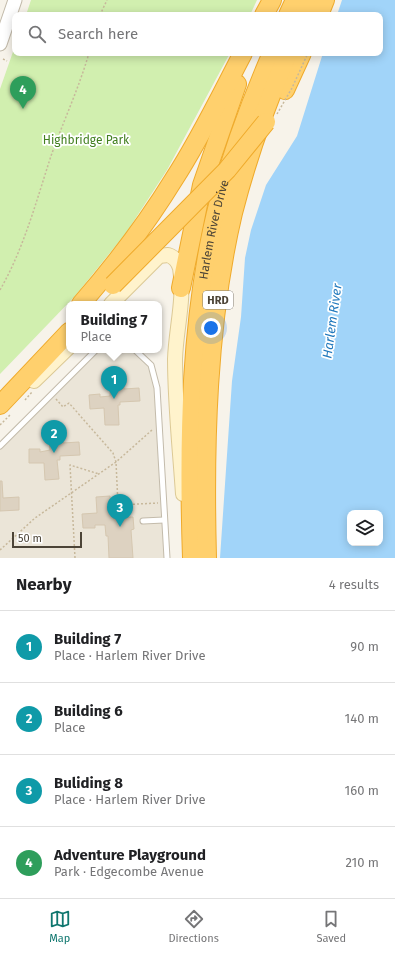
<!DOCTYPE html>
<meta charset="utf-8">
<style>
body{margin:0;font-family:"Fira Sans",sans-serif;background:#f2f2f2;color:#202124}
.controls{position:absolute;right:12px;bottom:12px;display:grid;overflow:hidden;border-radius:8px;box-shadow:0 2px 10px #0003}
.controls button{width:36px;height:36px;display:grid;place-items:center;padding:0;border:0;border-bottom:1px solid #e0e0e0;background:#fff;color:#202124;font:20px sans-serif}
.scale{position:absolute;left:12px;bottom:10px;width:70px;box-sizing:border-box;padding-left:4px;border:2px solid #4c4437;border-top:0;font-size:11px;line-height:14px;white-space:nowrap;color:#4c4437;-webkit-text-stroke:3px #fff;paint-order:stroke}
.you{position:absolute;left:211px;top:328px;width:14px;height:14px;margin:-10px;border:3px solid #fff;border-radius:50%;background:#1a73e8;box-shadow:0 0 0 6px #1a73e833}
.badge{display:grid;place-items:center;width:26px;height:26px;border-radius:50%;background:#0f766e;color:#fff;font-size:13px;font-weight:700}
.pin{position:absolute;translate:-50% -33px;filter:drop-shadow(0 1px 2px #0008)}
.pin::after{content:'';position:absolute;top:21px;width:14px;height:12px;background:inherit;clip-path:polygon(0 0,100% 0,50% 100%)}
.popup{position:absolute;left:66px;top:301px;width:96px;height:52px;box-sizing:border-box;display:grid;place-content:center;border-radius:8px;background:#fff;filter:drop-shadow(0 1px 3px #0005);font-size:13px;white-space:nowrap;color:#757577}
.popup b{font-size:15px;color:#202124}
.popup::after{content:'';position:absolute;left:50%;top:100%;margin-left:-8px;border:8px solid transparent;border-top-color:#fff}
.list{margin:0;padding:0;list-style:none}
h2{display:flex;justify-content:space-between;align-items:center;height:52px;margin:0;padding:0 16px;font-size:17px}
h2 small{font-size:13px;font-weight:400;color:#757577}
.list li{display:grid;grid-template-columns:26px 1fr auto;gap:12px;align-items:center;box-sizing:border-box;height:72px;padding:0 16px;border-top:1px solid #e0e0e0}
.list b{display:block;font-size:15px;white-space:nowrap}
.list p{margin:0;font-size:13px;white-space:nowrap;color:#757577}
.list em{font-size:13px;font-style:normal;color:#757577}
.icon{flex:none;width:22px;height:22px;fill:none;stroke:currentColor;stroke-width:2;stroke-linecap:round;stroke-linejoin:round}
.map{position:relative;flex:none;width:395px;height:558px;overflow:hidden}
.search{position:absolute;background:#fff;box-shadow:0 2px 10px #0003;left:12px;right:12px;top:12px;height:44px;display:flex;align-items:center;gap:10px;box-sizing:border-box;padding:0 14px;border-radius:8px;color:#757577;font-size:15px}
.sheet{height:340px;background:#fff}
nav{display:flex;justify-content:space-around;align-items:center;box-sizing:border-box;height:56px;border-top:1px solid #e0e0e0;background:#fff;font-size:11px;color:#757577}
nav a{display:grid;justify-items:center;gap:2px}
nav .on{color:#0f766e}
.map>svg:first-child{display:block}
.residential{fill:#ebe5d8}
.green{fill:#d1efaf}
.water{fill:#a1d4f9;fill-rule:evenodd}
.building{fill:#ddd2c1;stroke:#d5c7b0}
.lines{fill:none;stroke-linecap:round;stroke-linejoin:round}
.service-casing{stroke:#c3bbab;stroke-width:7}
.tertiary-casing{stroke:#c3bbab;stroke-width:15}
.secondary-casing{stroke:#dcc995;stroke-width:16}
.motorway-casing{stroke:#efaa2b;stroke-width:20}
.path{stroke:#c7b89b;stroke-width:1.5;stroke-dasharray:2 2;stroke-linecap:butt}
.service{stroke:#fff;stroke-width:5}
.tertiary{stroke:#fff;stroke-width:13}
.secondary{stroke:#fff3cc;stroke-width:14}
.motorway{stroke:#ffd06d;stroke-width:18}
.motorway-bridge-casing{stroke:#efaa2b;stroke-width:20;stroke-linecap:butt}
.path-bridge{stroke:#c7b89b;stroke-width:1.5;stroke-dasharray:2 2;stroke-linecap:butt}
.motorway-bridge{stroke:#ffd06d;stroke-width:18}
.labels{text-anchor:middle;dominant-baseline:central;stroke-width:3.5;stroke-linejoin:round;paint-order:stroke}
.shield{fill:#fff;stroke:#827c73;stroke-width:1}
.shield-label{font-size:11px;font-weight:bold;fill:#4c4437}
.park-label{font-size:12px;fill:#438021;stroke:#fff}
.street-label{font-size:12px;fill:#4c4437;stroke:#fff}
.water-label{font-size:13px;font-style:italic;fill:#2179bd;stroke:#fff}
</style>
<div class="map">
<svg width="395" height="558" viewBox="0 0 395 558">
<rect width="100%" height="100%" fill="#f7f3ea"/>
<polygon class="residential" points="96,350 135,350 153,369 167,558 0,558 0,446"/>
<g class="green">
<polygon points="31,0 257,0 250,15 26,15"/>
<polygon points="15,46 15,53 230,53 167,170 126,233 75,296 0,374 0,89"/>
</g>
<path class="water" d="M342,0H395V558H220L232,381L241,317L245,258L251,230L266,185L297,136L323,53H380V15H337ZM350,513H380V543H350Z"/>
<g class="building">
<polygon points="111,372 123,372 124,389 139,388 140,401 120,402 120,405 118,405 119,425 105,425 104,408 90,409 89,395 100,394 100,397 110,396"/>
<polygon points="62,426 63,443 79,442 80,455 60,456 60,460 57,460 59,479 45,480 44,463 29,463 29,449 40,449 40,452 50,450 49,439 52,439 51,427"/>
<polygon points="0,481 2,481 3,498 19,497 19,510 0,511"/>
<polygon points="110,496 111,515 113,515 113,518 133,517 134,529 131,530 133,558 109,558 108,536 106,536 105,525 95,525 95,528 83,528 82,514 97,513 96,497"/>
</g>
<g class="lines">
<g class="service-casing">
<g id="service">
<polyline points="135,350 151,365 157,388 167,558"/>
<polyline points="0,446 96,350"/>
<polyline points="143,521 164,520"/>
</g>
</g>
<g class="tertiary-casing">
<polyline id="tertiary" points="0,44 15,0"/>
</g>
<g class="secondary-casing">
<g id="secondary">
<path d="M111,304L159,256L168,255C174,257 178,261 180,268C185,298 176,329 175,359C175,404 180,449 183,494"/>
<polyline points="34,381 69,347"/>
</g>
</g>
<g class="motorway-casing">
<g id="motorway">
<polyline points="264,15 272,0"/>
<polyline points="288,15 295,0"/>
<polyline points="304,15 311,0"/>
<polyline points="319,15 325,0"/>
<polyline points="285,90 302,53"/>
<polyline points="181,288 202,185 237,84"/>
<path d="M81,304C115,265 147,223 174,179C200,139 221,95 243,53"/>
<polyline points="0,405 69,332"/>
<path id="s1" d="M192,558C188,443 190,313 219,201C233,150 251,101 272,53"/>
<path d="M207,558C204,445 207,323 233,213C247,158 266,105 288,53"/>
</g>
</g>
<g class="path">
<polyline points="100,15 107,0"/>
<polyline points="3,59 7,61"/>
<path d="M0,290C24,248 36,202 51,156C63,122 79,88 89,53"/>
<polyline points="56,399 63,407 69,403 113,453 116,462 118,505 158,503"/>
<polyline points="25,400 32,392"/>
<polyline points="0,425 10,415"/>
<polyline points="0,550 35,518 116,462 152,430"/>
<polyline points="75,558 70,465 99,474"/>
</g>
<use href="#service" class="service"/>
<use href="#tertiary" class="tertiary"/>
<use href="#secondary" class="secondary"/>
<use href="#motorway" class="motorway"/>
<g class="motorway-bridge-casing">
<polyline id="motorway-bridge" points="113,285 227,170 266,122"/>
</g>
<polyline class="path-bridge" points="277,114 292,88 308,53"/>
<use href="#motorway-bridge" class="motorway-bridge"/>
</g>
<g class="labels">
<rect class="shield" x="203" y="291" width="30" height="18" rx="3"/>
<g class="shield-label">
<text x="218" y="300">HRD</text>
</g>
<g class="park-label">
<text x="86" y="140">Highbridge Park</text>
</g>
<g class="street-label">
<text stroke="none"><textPath href="#s1" startOffset="330">Harlem River Drive</textPath></text>
</g>
<g class="water-label">
<text transform="translate(332 321) rotate(-82)">Harlem River</text>
</g>
</g>
</svg>
<div class="controls">
<button><svg class="icon" aria-label="layers" viewBox="0 0 24 24"><path d="M12 4l9 5-9 5-9-5zM3 14l9 5 9-5"/></svg></button>
</div>
<div class="scale">50 m</div>
<div class="you"></div>
<div class="pin badge" style="left:114px;top:399px;background:#0f9aa8">1</div>
<div class="popup"><b>Building 7</b>Place</div>
<div class="pin badge" style="left:54px;top:453px;background:#0f9aa8">2</div>
<div class="pin badge" style="left:120px;top:527px;background:#0f9aa8">3</div>
<div class="pin badge" style="left:23px;top:109px;background:#2e9e5b">4</div>
<div class="search"><svg class="icon" aria-label="search" viewBox="0 0 24 24"><circle cx="10" cy="10" r="6"/><path d="M15 15l6 6"/></svg>Search here</div>
</div>
<section class="sheet">
<h2>Nearby<small>4 results</small></h2>
<ul class="list">
<li><span class="badge" style="background:#0f9aa8">1</span><div><b>Building 7</b><p>Place · Harlem River Drive</p></div><em>90 m</em></li>
<li><span class="badge" style="background:#0f9aa8">2</span><div><b>Building 6</b><p>Place</p></div><em>140 m</em></li>
<li><span class="badge" style="background:#0f9aa8">3</span><div><b>Buliding 8</b><p>Place · Harlem River Drive</p></div><em>160 m</em></li>
<li><span class="badge" style="background:#2e9e5b">4</span><div><b>Adventure Playground</b><p>Park · Edgecombe Avenue</p></div><em>210 m</em></li>
</ul>
</section>
<nav>
<a class="on"><svg class="icon" aria-label="map" viewBox="0 0 24 24"><path d="M3 6l6-2 6 2 6-2v14l-6 2-6-2-6 2zM9 4v14M15 6v14"/></svg>Map</a>
<a><svg class="icon" aria-label="directions" viewBox="0 0 24 24"><path d="M12 3l9 9-9 9-9-9zM9 14v-3h6M13 9l2 2-2 2"/></svg>Directions</a>
<a><svg class="icon" aria-label="saved" viewBox="0 0 24 24"><path d="M7 4h10v16l-5-4-5 4z"/></svg>Saved</a>
</nav>
